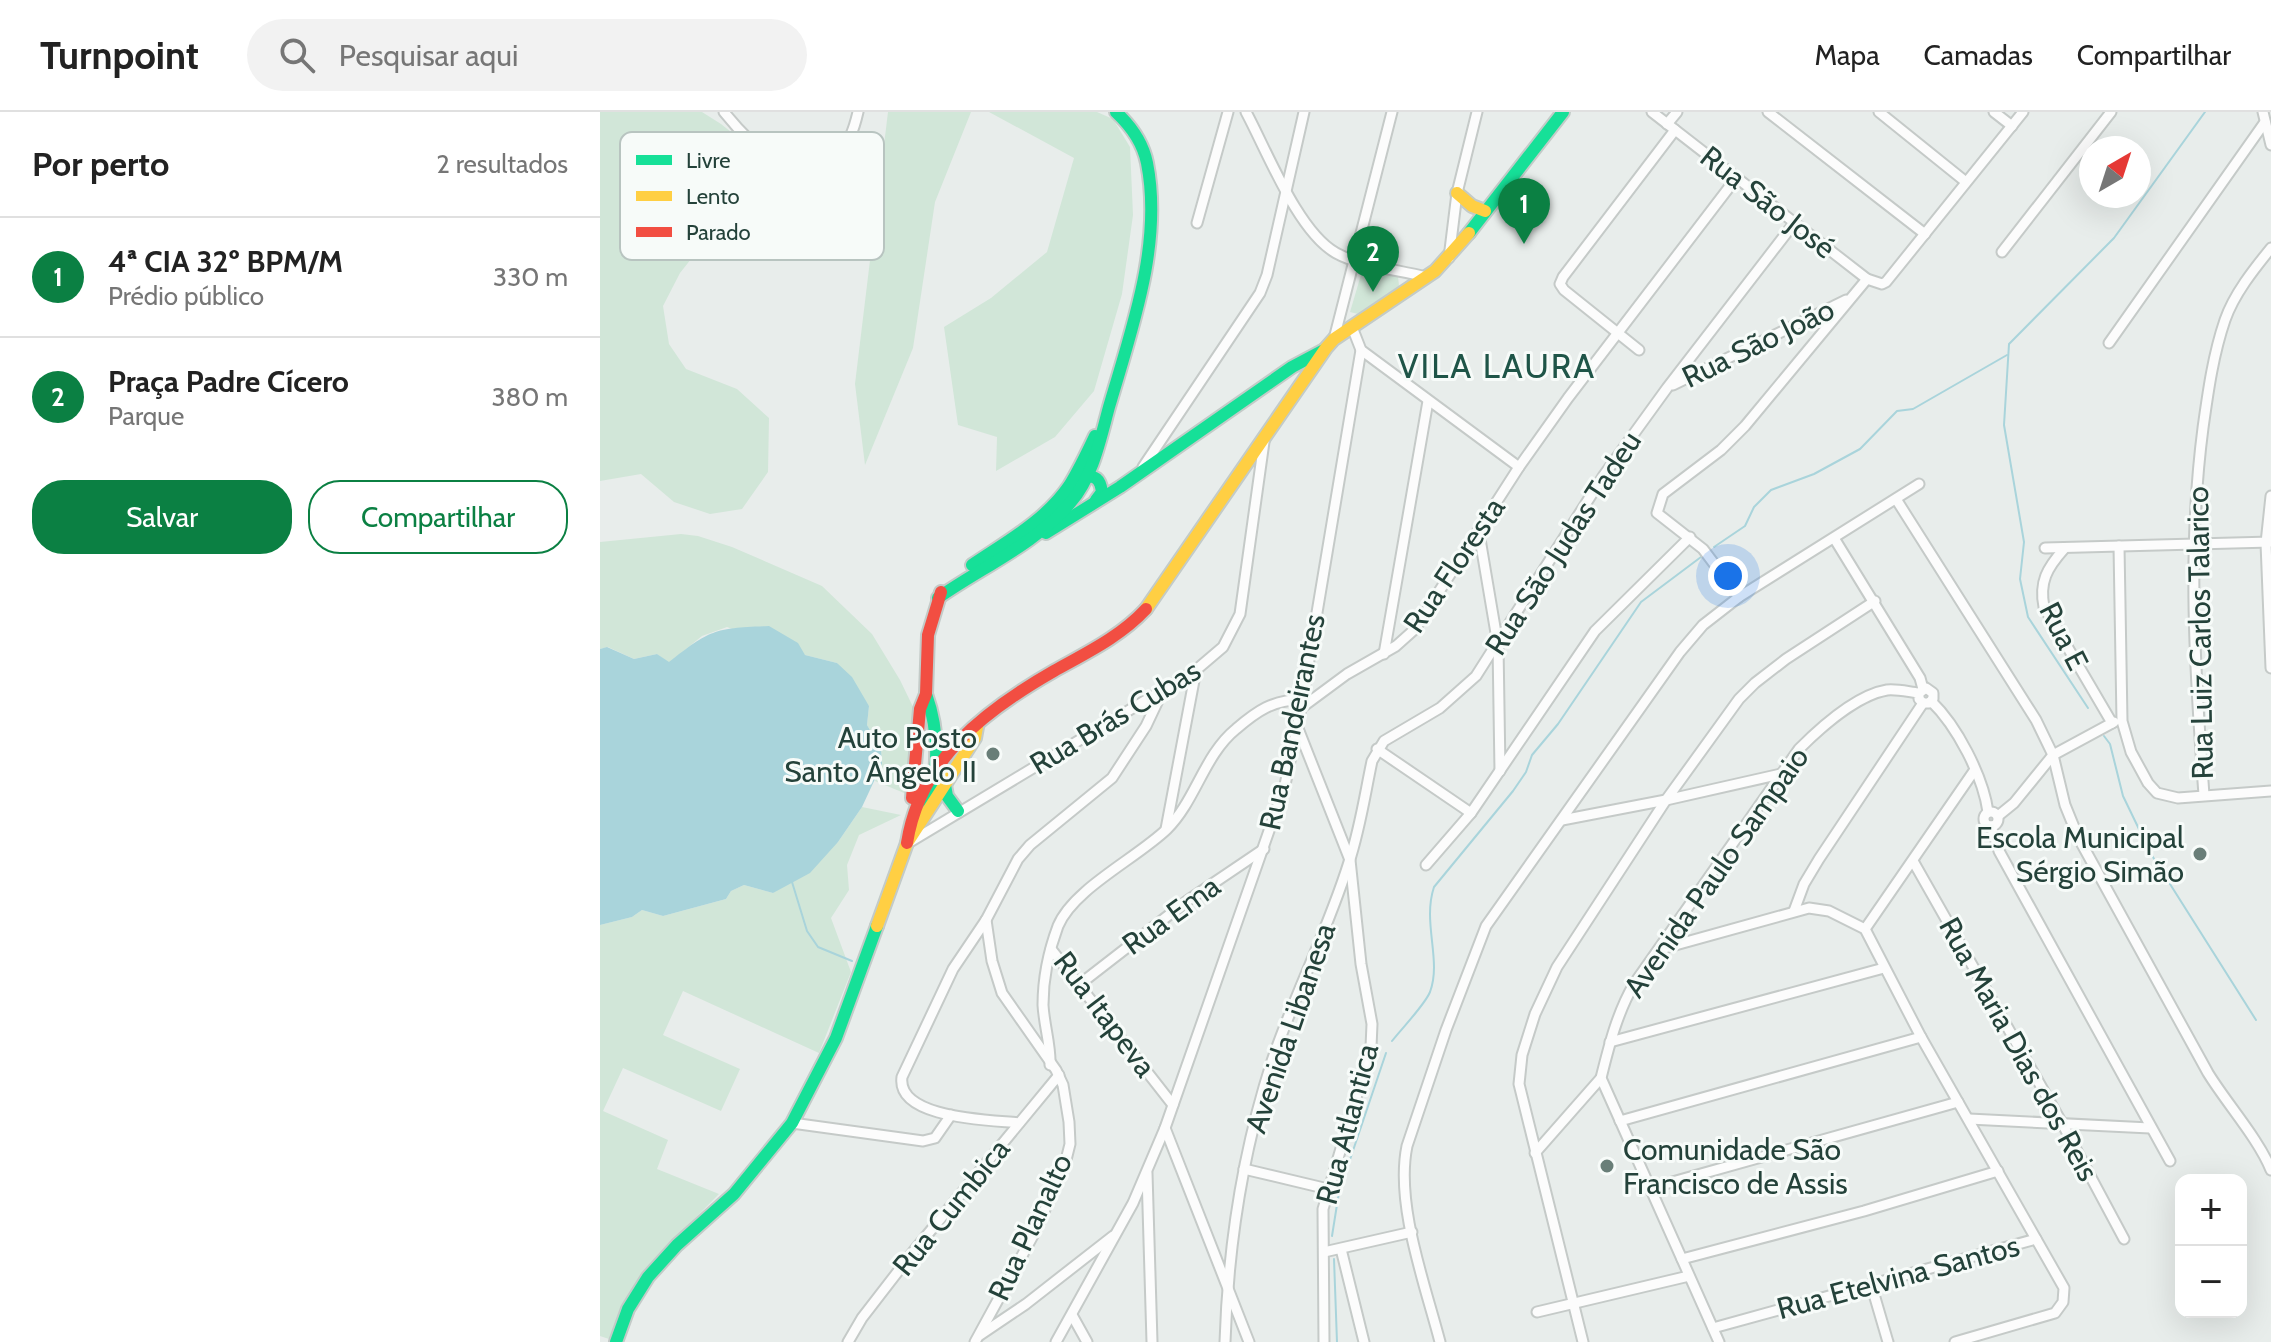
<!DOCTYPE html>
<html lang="pt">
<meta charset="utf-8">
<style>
body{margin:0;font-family:Cabin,sans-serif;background:#f2f2f2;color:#222}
.controls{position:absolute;right:24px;bottom:24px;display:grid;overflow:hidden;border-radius:16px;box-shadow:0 8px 32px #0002}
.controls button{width:72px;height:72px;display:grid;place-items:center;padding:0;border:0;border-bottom:2px solid #e0e0e0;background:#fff;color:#222;font:40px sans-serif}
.compass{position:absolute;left:1479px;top:24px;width:72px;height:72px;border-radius:50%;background:#fff;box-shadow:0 8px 32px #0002;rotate:39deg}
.you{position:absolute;left:1128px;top:464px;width:28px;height:28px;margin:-20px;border:6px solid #fff;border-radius:50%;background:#1a73e8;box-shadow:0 0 0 12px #1a73e833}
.badge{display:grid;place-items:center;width:52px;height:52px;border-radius:50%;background:#0b8043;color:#fff;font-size:26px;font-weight:700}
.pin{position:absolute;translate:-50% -66px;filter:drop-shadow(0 2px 4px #0008)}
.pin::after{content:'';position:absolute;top:42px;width:28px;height:24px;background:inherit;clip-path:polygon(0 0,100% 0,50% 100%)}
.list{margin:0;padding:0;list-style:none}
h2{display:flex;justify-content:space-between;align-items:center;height:104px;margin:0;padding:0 32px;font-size:34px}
h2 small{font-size:26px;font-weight:400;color:#767676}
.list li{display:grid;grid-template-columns:52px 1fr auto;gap:24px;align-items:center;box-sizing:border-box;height:120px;padding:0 32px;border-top:2px solid #e0e0e0}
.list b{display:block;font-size:30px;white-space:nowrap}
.list p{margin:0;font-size:26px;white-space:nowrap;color:#767676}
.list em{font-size:26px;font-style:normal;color:#767676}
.actions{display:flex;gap:16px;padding:24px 32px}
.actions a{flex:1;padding:18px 0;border:2px solid #0b8043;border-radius:32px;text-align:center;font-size:28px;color:#0b8043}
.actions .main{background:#0b8043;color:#fff}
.icon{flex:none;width:44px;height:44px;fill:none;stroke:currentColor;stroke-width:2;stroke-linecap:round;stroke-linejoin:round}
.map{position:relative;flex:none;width:1671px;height:1230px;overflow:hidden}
header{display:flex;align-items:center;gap:48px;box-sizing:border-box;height:112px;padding:0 40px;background:#fff;border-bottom:2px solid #e0e0e0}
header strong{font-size:38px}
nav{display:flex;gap:44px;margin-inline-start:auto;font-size:28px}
.search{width:560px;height:72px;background:#f2f2f2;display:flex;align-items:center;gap:20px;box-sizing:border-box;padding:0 28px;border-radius:44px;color:#767676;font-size:30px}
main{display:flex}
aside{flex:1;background:#fff}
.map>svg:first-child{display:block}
.green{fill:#d1e6d8}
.water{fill:#a9d4db}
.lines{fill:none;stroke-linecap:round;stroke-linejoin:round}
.stream{stroke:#a9d4db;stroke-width:2}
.street-casing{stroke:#c5cac8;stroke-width:13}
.fast-casing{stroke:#c3cbc8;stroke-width:16}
.slow-casing{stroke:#c3cbc8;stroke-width:16}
.jam-casing{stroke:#c3cbc8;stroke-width:16}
.street{stroke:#fcfcfc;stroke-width:9}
.fast{stroke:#16e098;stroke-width:12}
.slow{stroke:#ffcf43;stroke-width:12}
.jam{stroke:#f24e42;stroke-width:12}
.poi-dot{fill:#697e78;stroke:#f7fbf9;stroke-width:3}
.labels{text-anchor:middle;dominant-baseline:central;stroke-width:6;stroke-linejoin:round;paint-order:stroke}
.street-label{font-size:30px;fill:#24423a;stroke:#f7fbf9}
.poi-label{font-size:30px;fill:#24423a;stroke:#f7fbf9;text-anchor:end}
.quarter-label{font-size:34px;letter-spacing:2px;fill:#1f5548;stroke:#f7fbf9}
.key{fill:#f7fbf9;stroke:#b8c4c0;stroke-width:2}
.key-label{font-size:22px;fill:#24423a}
</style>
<header>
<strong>Turnpoint</strong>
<div class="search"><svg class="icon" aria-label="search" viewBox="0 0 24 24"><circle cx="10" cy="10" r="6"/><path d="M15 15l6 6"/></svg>Pesquisar aqui</div>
<nav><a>Mapa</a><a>Camadas</a><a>Compartilhar</a></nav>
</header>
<main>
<aside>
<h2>Por perto<small>2 resultados</small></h2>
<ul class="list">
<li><span class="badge">1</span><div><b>4ª CIA 32º BPM/M</b><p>Prédio público</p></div><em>330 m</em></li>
<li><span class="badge">2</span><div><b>Praça Padre Cícero</b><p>Parque</p></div><em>380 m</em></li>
</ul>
<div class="actions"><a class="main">Salvar</a><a>Compartilhar</a></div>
</aside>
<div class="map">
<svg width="1671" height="1230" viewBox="0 0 1671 1230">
<rect width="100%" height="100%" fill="#e8edeb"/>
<g class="green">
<polygon points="0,0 102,0 121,12 165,47 169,78 164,108 124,116 99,137 80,161 63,194 69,232 86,257 137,277 169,306 168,360 142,397 110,402 74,390 41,362 0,369"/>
<polygon points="288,0 371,0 335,90 313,236 265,353 255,272"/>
<polygon points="389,0 497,0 513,7 530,35 533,103 522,182 494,279 455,325 396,359 397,325 358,313 344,215 391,186 447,140 474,46"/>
<polygon points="763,156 798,164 799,174 758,202 750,200"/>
<polygon points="81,422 98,424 132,435 222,474 272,522 300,568 315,599 309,683 275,669 282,652 281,637 267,613 269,594 237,551 205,543 127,515 102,524 69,551 57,542 34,547 8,535 0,537 0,430"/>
<polygon points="262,695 301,703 259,723 247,753 249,778 231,806 251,860 219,941 83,879 63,923 140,957 121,999 23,956 3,999 68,1028 57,1057 119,1082 48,1154 21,1197 9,1227 0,1224 0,813 32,805 42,798 63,804 126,787 131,779 144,773 173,781 238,730"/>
</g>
<path class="water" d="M169,514L198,531L205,543L237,551L252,565L269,594L267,613L281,637L282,652L262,695L238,730L210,761L173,781L144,773L131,779L126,787L63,804L42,798L32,805L0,813V537L7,535L34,547L57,542L69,550C111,517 115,516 169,514Z"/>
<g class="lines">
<g class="stream">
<polyline points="1114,435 1145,414 1154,395 1171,378 1214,362 1260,337 1297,299 1313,297 1407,243"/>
<polyline points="1488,596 1428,505 1420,467 1424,430 1404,313 1409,232 1514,126 1605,0"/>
<polyline points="1504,624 1510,632 1523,684 1551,742 1656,908"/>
<polyline points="192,770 207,819 218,835 252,849"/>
<path d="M792,929C802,916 824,894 830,880C842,848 822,811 834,775L913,679L926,660L932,643L958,612L1041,490L1101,445"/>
<polyline points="732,1124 739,1080 786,941"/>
<polyline points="734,1147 737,1230"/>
</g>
<g class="street-casing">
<g id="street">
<path d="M124,0C136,15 162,44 180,51C185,53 194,52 199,52C238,54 250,35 258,0"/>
<path d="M646,0C667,39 698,120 736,141C759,154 800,158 826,165"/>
<polyline points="1052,0 1267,167 1282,172 1286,170 1423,0"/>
<polyline points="1168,0 1325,122"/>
<polyline points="1279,0 1366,70"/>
<polyline points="1394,0 1412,14"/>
<polyline points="1663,0 1671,33"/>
<polyline points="1067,12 1077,0"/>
<polyline points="597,111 628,0"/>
<polyline points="1402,140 1511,0"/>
<polyline points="849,146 857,81 877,0"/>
<polyline points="752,215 761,238 919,355"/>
<polyline points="734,227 792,0"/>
<polyline points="1509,231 1665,10"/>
<polyline points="1039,238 964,178 960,172 963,165 1075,18"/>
<polyline points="1073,273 1246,188"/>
<polyline points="543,355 660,181 667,163 704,0"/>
<polyline points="1671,384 1666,431 1671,556"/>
<path d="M1296,387L1436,608L1453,643L1465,693L1478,725L1608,961C1627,992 1658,1026 1671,1058"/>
<polyline points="879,421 898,533 900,659"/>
<polyline points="1234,426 1320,566 1323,577"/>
<polyline points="1519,434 1522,609 1531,640 1548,671 1557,681 1578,686 1671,679"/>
<polyline points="1445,436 1671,430"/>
<path d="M1464,437C1447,456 1439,470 1444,495L1512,611"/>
<polyline points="1139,485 1103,437 1057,401 1063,382 1121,338 1145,314 1267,167"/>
<polyline points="784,542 828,289"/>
<path d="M1331,589C1357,614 1383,664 1388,700"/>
<polyline points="701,596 747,562 796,534 815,517 919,355 968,286 1137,65"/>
<polyline points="697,614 750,748 761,852 772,912 771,935 723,1097 724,1230"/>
<polyline points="777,637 871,701"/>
<path d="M1604,683C1595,561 1587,438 1603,316C1608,280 1613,243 1625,208C1634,182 1654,157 1671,136"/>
<circle cx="1391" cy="707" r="7"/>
<polyline points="1398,704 1414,691 1453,643 1514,610"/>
<polyline points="962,708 1066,688 1181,662"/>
<polyline points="1391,714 1399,739 1570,1049"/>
<polyline points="566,717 596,558"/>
<polyline points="310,730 596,558 623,535 640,502 664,330"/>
<polyline points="1313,749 1463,1013 1524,1127"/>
<polyline points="826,753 871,701 995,519 1090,425"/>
<polyline points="1194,799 1204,772 1219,747 1323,591"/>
<polyline points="1265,817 1374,659"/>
<polyline points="451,837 573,993"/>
<polyline points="1061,837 1209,796 1229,799 1265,817 1321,925 1464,1176 1463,1190 1455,1201 1355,1230"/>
<polyline points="480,872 587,789 664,737"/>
<polyline points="1010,930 1284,856"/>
<path d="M450,953C451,934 444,913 443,893C443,867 449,838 458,814C473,777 537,746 567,717C596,688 604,643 636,617C658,598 672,589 701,587"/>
<polyline points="1369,1007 1550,1016"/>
<polyline points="1020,1009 1321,925"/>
<polyline points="192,1011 323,1029 335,1026 351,1003"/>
<path d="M419,1011C392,1008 296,1007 302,965L353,857L386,808L418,747L430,733L512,666L546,614L563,578"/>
<polyline points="565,1016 649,1230"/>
<polyline points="935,1041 1001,966"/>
<polyline points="644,1057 728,1077"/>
<polyline points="547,1061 552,1230"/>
<polyline points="1051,1076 1358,990"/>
<polyline points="741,1137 764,1230"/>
<polyline points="724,1140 812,1120"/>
<polyline points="1082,1147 1264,1099 1398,1059"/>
<polyline points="1271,1172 1288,1230"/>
<polyline points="937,1200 1089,1164"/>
<polyline points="472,1203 487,1230"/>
<polyline points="1113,1216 1436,1127"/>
<polyline points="380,1223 426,1192 513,1124"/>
<polyline points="248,1230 262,1206 313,1140 459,963"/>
<polyline points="375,1230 436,1118 465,1052 470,1032 469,1010 463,973 456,958 402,881 392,849 386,808"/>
<polyline points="456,1230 533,1091 565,1016 685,673 701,596 761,238"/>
<path d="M625,1230C628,1135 643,1039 672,949C695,881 728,818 749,750C760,717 765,682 772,649L784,629L840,596L876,564L1004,363L1067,276L1195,110"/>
<path d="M840,1230C825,1172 795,1092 807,1034L846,918L886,814L1080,540L1103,513L1139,485L1319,372"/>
<polyline points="983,1230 919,972 922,943 935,902 957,855 1066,688 1139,587 1155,571 1186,547 1275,489"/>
<path d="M1119,1230L1001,966C1009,934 1017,901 1034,872L1199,637C1220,616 1257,583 1287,578C1298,577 1309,580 1319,581L1326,576L1333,581V587L1329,591H1323L1319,587V581"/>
</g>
</g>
<g class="fast-casing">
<g id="fast">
<polyline points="869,121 963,0"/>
<path d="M482,364C496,364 500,366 502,380L496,388"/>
<polyline points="446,421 520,375 692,255 724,238"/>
<path d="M372,453C406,430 445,409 469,374C479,358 487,341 495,324"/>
<path d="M338,486C382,455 436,432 471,390C493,364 500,328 509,295C531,219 563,132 547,51C543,31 531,14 516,0"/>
<path d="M326,582C339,618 339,655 329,692"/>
<polyline points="345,673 347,684 358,699"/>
<polyline points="16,1230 28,1197 48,1165 77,1133 134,1082 192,1011 236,926 277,814"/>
</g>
</g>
<g class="slow-casing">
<g id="slow">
<polyline points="857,81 872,94 885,99"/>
<polyline points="546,497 726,236 734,227 835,159 869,121"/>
<polyline points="277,814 307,731 375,626 377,615"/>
</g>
</g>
<g class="jam-casing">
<g id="jam">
<polyline points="312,686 320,597 326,582 328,523 341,480"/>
<path d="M307,731C320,648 384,599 454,559C486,541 520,525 546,497"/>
</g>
</g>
<use href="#street" class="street"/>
<use href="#fast" class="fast"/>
<use href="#slow" class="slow"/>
<use href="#jam" class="jam"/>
</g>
<g class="poi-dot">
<circle cx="393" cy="642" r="8"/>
<circle cx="1600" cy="742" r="8"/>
<circle cx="1007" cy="1054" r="8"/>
</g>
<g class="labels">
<g class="street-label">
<text transform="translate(1168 90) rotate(38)">Rua São José</text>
<text transform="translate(1158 231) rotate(-26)">Rua São João</text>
<text transform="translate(963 431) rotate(-57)">Rua São Judas Tadeu</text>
<text transform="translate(854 453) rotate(-56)">Rua Floresta</text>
<text transform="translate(1600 521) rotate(-91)">Rua Luiz Carlos Talarico</text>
<text transform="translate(1464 524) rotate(63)">Rua E</text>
<text transform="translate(515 605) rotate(-31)">Rua Brás Cubas</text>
<text transform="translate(692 610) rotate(-78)">Rua Bandeirantes</text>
<text transform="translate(1116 760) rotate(-55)">Avenida Paulo Sampaio</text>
<text transform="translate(571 803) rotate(-36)">Rua Ema</text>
<text transform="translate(505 902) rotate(53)">Rua Itapeva</text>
<text transform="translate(690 916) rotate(-71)">Avenida Libanesa</text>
<text transform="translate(1419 937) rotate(61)">Rua Maria Dias dos Reis</text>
<text transform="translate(747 1012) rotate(-75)">Rua Atlantica</text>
<text transform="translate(351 1095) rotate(-51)">Rua Cumbica</text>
<text transform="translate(430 1115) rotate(-65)">Rua Planalto</text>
<text transform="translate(1298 1165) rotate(-15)">Rua Etelvina Santos</text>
</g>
<g class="poi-label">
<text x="377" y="625">Auto Posto<tspan x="377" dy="34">Santo Ângelo II</tspan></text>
<text x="1584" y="725">Escola Municipal<tspan x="1584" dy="34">Sérgio Simão</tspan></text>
<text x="1023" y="1037" text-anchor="start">Comunidade São<tspan x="1023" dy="34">Francisco de Assis</tspan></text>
</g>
<g class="quarter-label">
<text x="897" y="254">VILA LAURA</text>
</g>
</g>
<rect x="20" y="20" width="264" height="128" rx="12" class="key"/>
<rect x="36" y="43" width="36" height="10" fill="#16e098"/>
<rect x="36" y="79" width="36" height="10" fill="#ffcf43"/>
<rect x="36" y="115" width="36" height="10" fill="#f24e42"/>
<g class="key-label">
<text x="86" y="56">Livre</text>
<text x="86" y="92">Lento</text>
<text x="86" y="128">Parado</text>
</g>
</svg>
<div class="controls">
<button>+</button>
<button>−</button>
</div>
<svg class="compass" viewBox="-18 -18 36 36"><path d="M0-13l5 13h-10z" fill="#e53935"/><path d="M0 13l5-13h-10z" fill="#767676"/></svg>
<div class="you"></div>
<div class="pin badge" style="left:924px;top:132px">1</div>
<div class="pin badge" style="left:773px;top:180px">2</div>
</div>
</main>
